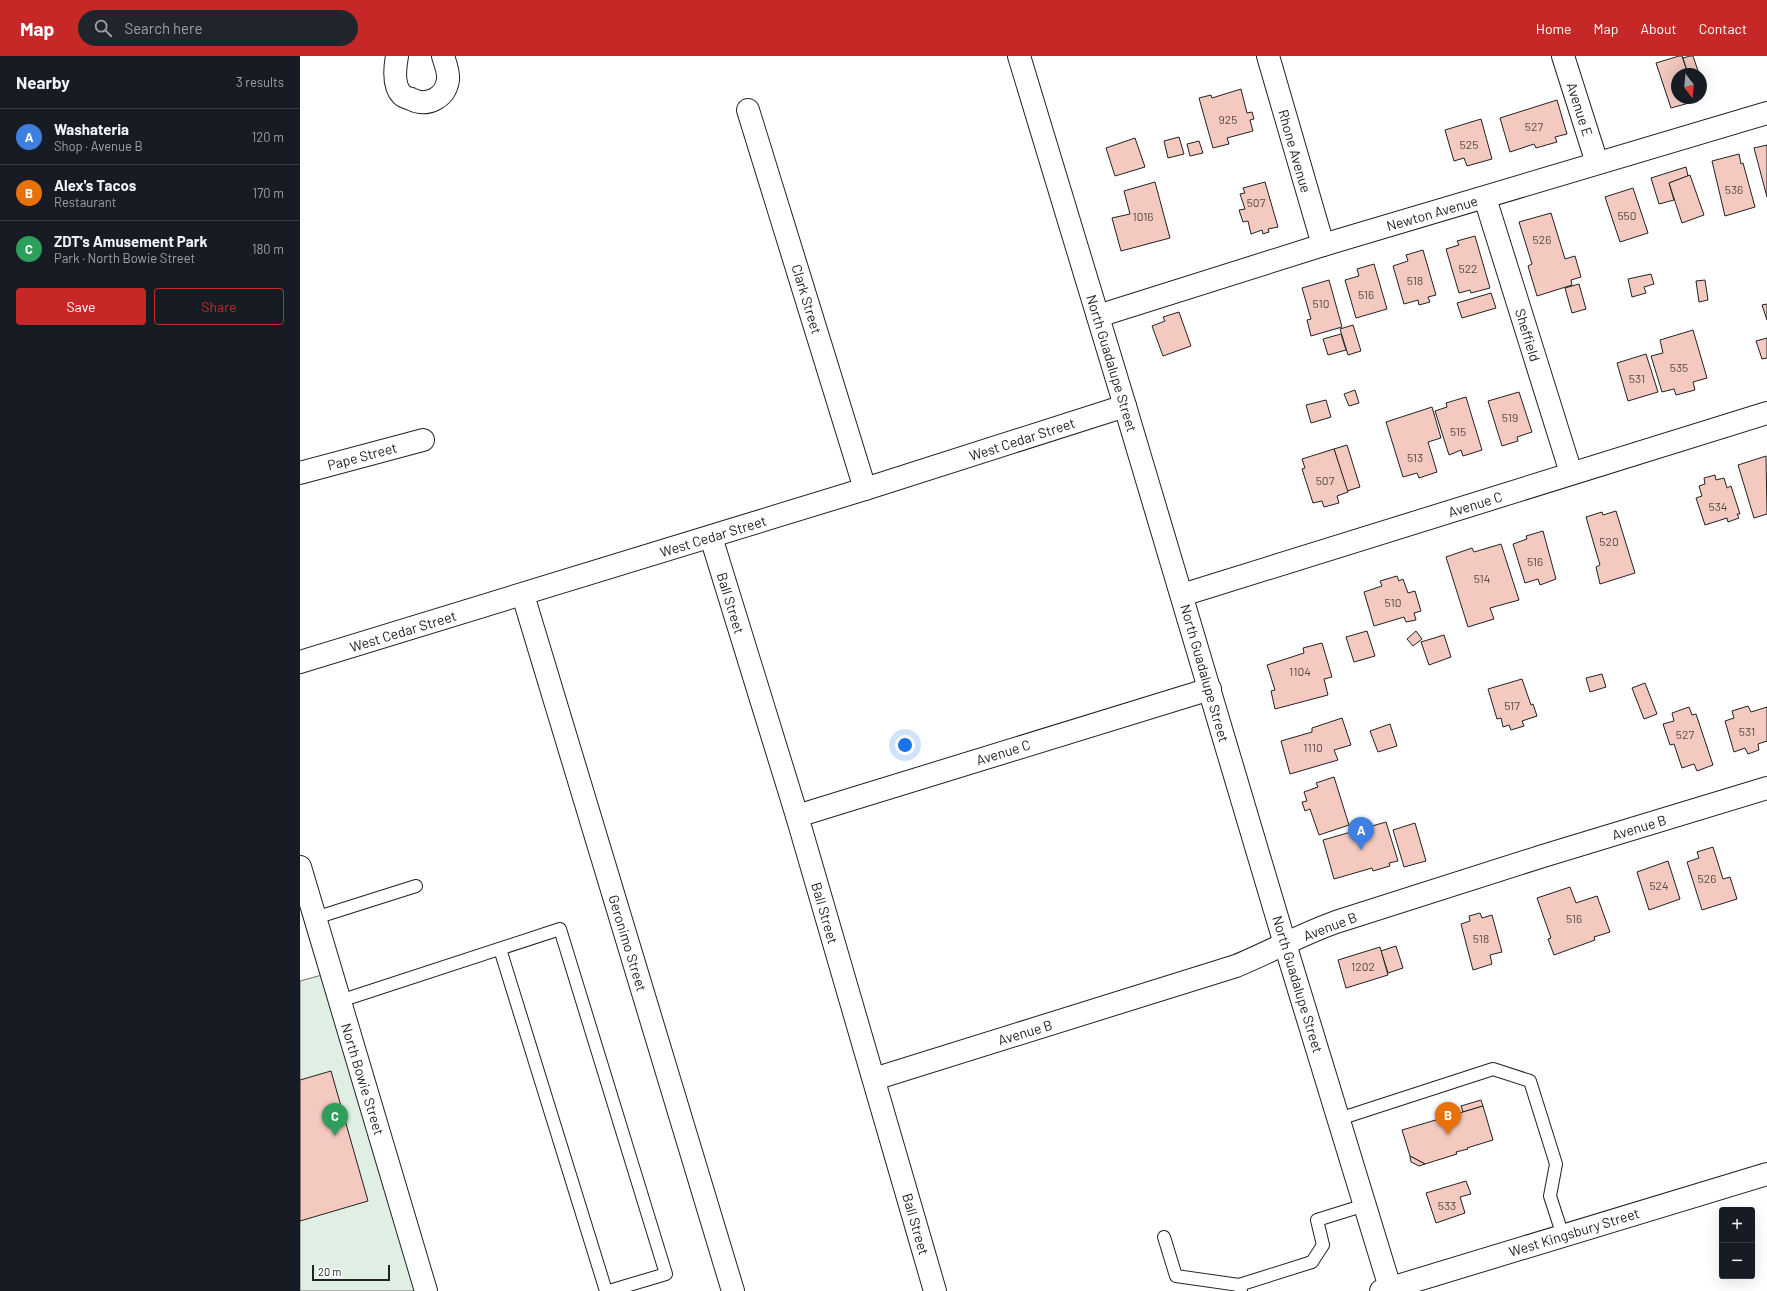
<!DOCTYPE html>
<meta charset="utf-8">
<style>
body{margin:0;font-family:Barlow,sans-serif;background:#20242c;color:#f1f3f6}
.controls{position:absolute;right:12px;bottom:12px;display:grid;overflow:hidden;border-radius:4px;box-shadow:0 4px 16px #0002}
.controls button{width:36px;height:36px;display:grid;place-items:center;padding:0;border:0;border-bottom:1px solid #363941;background:#171b24;color:#f1f3f6;font:20px sans-serif}
.compass{position:absolute;left:1371px;top:12px;width:36px;height:36px;border-radius:50%;background:#171b24;box-shadow:0 4px 16px #0002;rotate:164deg}
.scale{position:absolute;left:12px;bottom:10px;width:78px;box-sizing:border-box;padding-left:4px;border:2px solid #222;border-top:0;font-size:11px;line-height:14px;white-space:nowrap;color:#222;-webkit-text-stroke:3px #fff;paint-order:stroke}
.you{position:absolute;left:605px;top:689px;width:14px;height:14px;margin:-10px;border:3px solid #fff;border-radius:50%;background:#1a73e8;box-shadow:0 0 0 6px #1a73e833}
.badge{display:grid;place-items:center;width:26px;height:26px;border-radius:50%;background:#c62828;color:#fff;font-size:13px;font-weight:700}
.pin{position:absolute;translate:-50% -33px;filter:drop-shadow(0 1px 2px #0008)}
.pin::after{content:'';position:absolute;top:21px;width:14px;height:12px;background:inherit;clip-path:polygon(0 0,100% 0,50% 100%)}
.list{margin:0;padding:0;list-style:none}
h2{display:flex;justify-content:space-between;align-items:center;height:52px;margin:0;padding:0 16px;font-size:17px}
h2 small{font-size:13px;font-weight:400;color:#9ea1a6}
.list li{display:grid;grid-template-columns:26px 1fr auto;gap:12px;align-items:center;box-sizing:border-box;height:56px;padding:0 16px;border-top:1px solid #363941}
.list b{display:block;font-size:15px;white-space:nowrap}
.list p{margin:0;font-size:13px;white-space:nowrap;color:#9ea1a6}
.list em{font-size:13px;font-style:normal;color:#9ea1a6}
.actions{display:flex;gap:8px;padding:12px 16px}
.actions a{flex:1;padding:9px 0;border:1px solid #c62828;border-radius:4px;text-align:center;font-size:14px;color:#c62828}
.actions .main{background:#c62828;color:#fff}
.icon{flex:none;width:22px;height:22px;fill:none;stroke:currentColor;stroke-width:2;stroke-linecap:round;stroke-linejoin:round}
.map{position:relative;flex:none;width:1467px;height:1235px;overflow:hidden}
header{display:flex;align-items:center;gap:24px;box-sizing:border-box;height:56px;padding:0 20px;background:#c62828;color:#fff}
header strong{font-size:19px}
nav{display:flex;gap:22px;margin-inline-start:auto;font-size:14px}
.search{width:280px;height:36px;background:#20242c;display:flex;align-items:center;gap:10px;box-sizing:border-box;padding:0 14px;border-radius:22px;color:#9ea1a6;font-size:15px}
main{display:flex}
aside{flex:1;background:#171b24}
.map>svg:first-child{display:block}
.green{fill:#e0efe3;stroke:#6f6f6f}
.building{fill:#f3c9c0;stroke:#222}
.lines{fill:none;stroke-linecap:round;stroke-linejoin:round}
.lane-casing{stroke:#222;stroke-width:14}
.street-casing{stroke:#222;stroke-width:24}
.secondary-casing{stroke:#222;stroke-width:24}
.primary-casing{stroke:#222;stroke-width:24}
.lane{stroke:#fff;stroke-width:12}
.street{stroke:#fff;stroke-width:22}
.secondary{stroke:#fff;stroke-width:22}
.primary{stroke:#fff;stroke-width:22}
.labels{text-anchor:middle;dominant-baseline:central;stroke-width:3;stroke-linejoin:round;paint-order:stroke}
.number-label{font-size:12px;fill:#564c4a}
.street-label{font-size:14px;fill:#222;stroke:#fff}
</style>
<header>
<strong>Map</strong>
<div class="search"><svg class="icon" aria-label="search" viewBox="0 0 24 24"><circle cx="10" cy="10" r="6"/><path d="M15 15l6 6"/></svg>Search here</div>
<nav><a>Home</a><a>Map</a><a>About</a><a>Contact</a></nav>
</header>
<main>
<aside>
<h2>Nearby<small>3 results</small></h2>
<ul class="list">
<li><span class="badge" style="background:#3f7fe0">A</span><div><b>Washateria</b><p>Shop · Avenue B</p></div><em>120 m</em></li>
<li><span class="badge" style="background:#e8710a">B</span><div><b>Alex's Tacos</b><p>Restaurant</p></div><em>170 m</em></li>
<li><span class="badge" style="background:#2e9e5b">C</span><div><b>ZDT's Amusement Park</b><p>Park · North Bowie Street</p></div><em>180 m</em></li>
</ul>
<div class="actions"><a class="main">Save</a><a>Share</a></div>
</aside>
<div class="map">
<svg width="1467" height="1235" viewBox="0 0 1467 1235">
<rect width="100%" height="100%" fill="#fff"/>
<polygon class="green" points="22,919 115,1235 0,1235 0,925"/>
<g class="building">
<polygon points="1379,0 1382,0 1388,18 1377,18 1377,42 1388,42 1389,47 1371,52 1356,7"/>
<polygon points="1390,0 1393,0 1399,18 1388,18 1383,2"/>
<polygon points="941,33 947,57 952,56 954,63 950,64 953,75 927,82 929,88 913,92 899,42 911,39 912,42"/>
<polygon points="1257,44 1267,78 1255,81 1257,86 1236,92 1234,88 1210,96 1200,62"/>
<polygon points="1181,63 1192,103 1167,110 1164,102 1154,105 1145,74"/>
<polygon points="879,81 884,98 868,102 864,85"/>
<polygon points="835,82 845,111 815,120 806,92"/>
<polygon points="899,85 903,97 890,100 887,88"/>
<polygon points="1467,89 1467,141 1454,92"/>
<polygon points="1439,98 1441,108 1443,107 1455,151 1425,160 1412,105"/>
<polygon points="1386,111 1388,120 1369,127 1374,144 1359,148 1351,122"/>
<polygon points="1390,119 1404,159 1382,167 1369,127"/>
<polygon points="855,126 870,182 821,195 812,162 830,158 824,135"/>
<polygon points="965,126 978,171 968,173 969,176 963,178 962,174 951,178 948,165 943,166 939,154 945,153 940,138 945,137 943,132"/>
<polygon points="1333,132 1348,177 1320,186 1305,141"/>
<polygon points="1251,157 1265,203 1275,200 1281,221 1271,224 1272,229 1237,240 1228,210 1232,208 1219,166"/>
<polygon points="1175,180 1190,232 1171,237 1170,234 1159,237 1146,193 1159,189 1157,185"/>
<polygon points="1123,194 1136,239 1128,241 1130,246 1119,249 1118,244 1104,248 1093,210 1108,205 1106,199"/>
<polygon points="1074,208 1087,253 1056,262 1045,224 1059,220 1057,213"/>
<polygon points="1351,218 1354,228 1344,231 1346,237 1332,241 1328,223"/>
<polygon points="1029,224 1042,271 1011,280 1007,264 1011,263 1002,232"/>
<polygon points="1405,224 1408,244 1399,246 1396,225"/>
<polygon points="1279,228 1286,253 1272,257 1265,232"/>
<polygon points="1191,237 1196,252 1162,262 1157,247"/>
<polygon points="1467,248 1467,264 1462,249"/>
<polygon points="879,256 891,290 863,300 852,270 865,265 863,261"/>
<polygon points="1053,269 1061,295 1048,299 1040,273"/>
<polygon points="1393,274 1407,322 1393,326 1395,334 1376,339 1374,333 1362,336 1351,300 1363,297 1360,284"/>
<polygon points="1041,278 1046,294 1028,299 1023,283"/>
<polygon points="1467,282 1467,302 1462,303 1456,285"/>
<polygon points="1346,298 1358,336 1328,345 1317,307"/>
<polygon points="1055,334 1059,347 1049,350 1044,338"/>
<polygon points="1219,336 1232,376 1217,381 1218,385 1202,390 1188,345"/>
<polygon points="1166,341 1182,394 1163,400 1161,394 1149,399 1135,355 1147,351 1146,347"/>
<polygon points="1026,344 1031,361 1011,367 1006,349"/>
<polygon points="1132,351 1141,382 1128,386 1137,416 1119,422 1117,417 1103,421 1086,366"/>
<polygon points="1047,389 1060,431 1047,435 1034,393"/>
<polygon points="1034,393 1048,436 1037,440 1039,447 1024,451 1022,445 1013,447 1002,413 1005,412 1002,403"/>
<polygon points="1466,400 1467,458 1454,462 1438,409"/>
<polygon points="1415,419 1416,424 1424,422 1427,432 1431,430 1440,458 1437,458 1439,462 1428,466 1427,462 1405,469 1396,442 1402,440 1399,430 1405,428 1404,422"/>
<polygon points="1316,455 1335,517 1300,528 1296,511 1300,509 1286,461 1302,456 1303,459"/>
<polygon points="1243,475 1256,523 1240,529 1238,523 1225,527 1213,488 1227,483 1226,480"/>
<polygon points="1201,488 1219,544 1190,552 1194,563 1168,571 1146,501 1172,492 1174,496"/>
<polygon points="1097,520 1099,525 1103,523 1108,537 1115,535 1121,555 1114,557 1116,564 1106,566 1104,561 1074,570 1064,536 1082,530 1080,525"/>
<polygon points="1067,575 1075,600 1054,606 1046,581"/>
<polygon points="1116,575 1122,583 1113,590 1107,583"/>
<polygon points="1144,579 1151,601 1129,609 1121,586"/>
<polygon points="1022,587 1032,621 1024,623 1028,639 975,653 971,635 975,634 967,609 1004,597 1003,592"/>
<polygon points="1302,618 1306,631 1290,636 1286,622"/>
<polygon points="1222,623 1231,649 1233,648 1237,660 1222,665 1224,670 1211,674 1209,669 1203,671 1201,662 1197,663 1188,633"/>
<polygon points="1345,627 1357,658 1344,663 1332,632"/>
<polygon points="1448,650 1451,656 1467,651 1467,685 1458,688 1459,694 1448,698 1445,692 1434,696 1425,665 1434,662 1432,655"/>
<polygon points="1389,651 1392,659 1396,658 1413,709 1397,715 1394,708 1382,712 1374,688 1370,689 1363,668 1374,665 1372,657"/>
<polygon points="1042,662 1051,689 1034,694 1038,704 990,718 981,685 1012,676 1012,672"/>
<polygon points="1090,668 1097,690 1078,696 1070,675"/>
<polygon points="1034,721 1049,769 1019,779 1010,753 1005,755 1002,746 1007,745 1004,736 1018,731 1016,727"/>
<polygon points="1086,766 1098,805 1089,807 1090,810 1073,815 1072,812 1034,823 1023,784"/>
<polygon points="1115,767 1126,805 1104,811 1093,774"/>
<polygon points="1413,791 1423,823 1430,821 1437,843 1402,854 1387,806 1399,802 1397,796"/>
<polygon points="1368,805 1380,843 1349,854 1337,816"/>
<polygon points="1270,831 1276,847 1297,840 1310,876 1294,881 1295,884 1254,899 1248,883 1251,882 1237,842"/>
<polygon points="1180,857 1182,862 1192,859 1202,896 1190,899 1192,908 1173,914 1161,868 1170,865 1169,860"/>
<polygon points="1096,890 1103,912 1088,917 1081,895"/>
<polygon points="1080,891 1088,919 1046,932 1038,904"/>
<polygon points="31,1015 68,1145 0,1165 0,1024"/>
<polygon points="1181,1044 1183,1050 1163,1056 1161,1050"/>
<polygon points="1183,1050 1193,1084 1167,1092 1168,1093 1156,1096 1157,1098 1125,1108 1110,1100 1102,1074"/>
<polygon points="1110,1100 1125,1108 1119,1110 1111,1106"/>
<polygon points="1166,1125 1171,1138 1160,1141 1165,1157 1136,1167 1126,1137"/>
</g>
<g class="lines">
<g class="lane-casing">
<g id="lane">
<polyline points="15,862 116,830"/>
<polyline points="200,893 306,1235"/>
<polyline points="40,945 260,873 366,1218 309,1235"/>
<polyline points="1039,1063 1193,1013 1230,1025 1256,1108 1250,1140 1263,1180"/>
<polyline points="864,1181 876,1220 939,1229 941,1235"/>
<polyline points="939,1229 1012,1206 1023,1189 1017,1164 1065,1149"/>
</g>
</g>
<g class="street-casing">
<g id="street">
<path d="M97,0C95,11 93,30 102,39C104,41 108,42 111,43C126,51 145,43 148,24C149,16 145,7 143,0"/>
<polyline points="968,0 1023,189"/>
<polyline points="1263,0 1297,107"/>
<polyline points="448,54 565,433"/>
<polyline points="1185,142 1271,417"/>
<polyline points="798,260 1023,189 1467,57"/>
<polyline points="0,417 123,384"/>
<polyline points="411,481 497,760 635,1235"/>
<polyline points="223,539 433,1235"/>
<polyline points="882,539 1467,357"/>
<polyline points="0,606 565,433 825,350"/>
<polyline points="497,760 910,633"/>
<polyline points="0,811 126,1235"/>
<path d="M574,1023L936,910C970,896 1002,878 1036,866L1243,800L1467,732"/>
</g>
</g>
<g class="secondary-casing">
<polyline id="secondary" points="719,0 825,350 985,888 1091,1235"/>
</g>
<g class="primary-casing">
<polyline id="primary" points="1081,1235 1467,1118"/>
</g>
<use href="#lane" class="lane"/>
<use href="#street" class="street"/>
<use href="#secondary" class="secondary"/>
<use href="#primary" class="primary"/>
</g>
<g class="labels">
<g class="number-label">
<text x="928" y="63">925</text>
<text x="1234" y="70">527</text>
<text x="1169" y="88">525</text>
<text x="1434" y="133">536</text>
<text x="956" y="146">507</text>
<text x="1327" y="159">550</text>
<text x="843" y="160">1016</text>
<text x="1242" y="183">526</text>
<text x="1168" y="212">522</text>
<text x="1115" y="224">518</text>
<text x="1066" y="238">516</text>
<text x="1021" y="247">510</text>
<text x="1379" y="311">535</text>
<text x="1337" y="322">531</text>
<text x="1210" y="361">519</text>
<text x="1158" y="375">515</text>
<text x="1115" y="401">513</text>
<text x="1025" y="424">507</text>
<text x="1418" y="450">534</text>
<text x="1309" y="485">520</text>
<text x="1235" y="505">516</text>
<text x="1182" y="522">514</text>
<text x="1093" y="546">510</text>
<text x="1000" y="615">1104</text>
<text x="1212" y="649">517</text>
<text x="1447" y="675">531</text>
<text x="1385" y="678">527</text>
<text x="1013" y="691">1110</text>
<text x="1407" y="822">526</text>
<text x="1359" y="829">524</text>
<text x="1274" y="862">516</text>
<text x="1181" y="882">518</text>
<text x="1063" y="910">1202</text>
<text x="1147" y="1149">533</text>
</g>
<g class="street-label">
<text transform="translate(1280 53) rotate(72)">Avenue E</text>
<text transform="translate(995 95) rotate(74)">Rhone Avenue</text>
<text transform="translate(1132 157) rotate(-16)">Newton Avenue</text>
<text transform="translate(507 243) rotate(73)">Clark Street</text>
<text transform="translate(1228 279) rotate(73)">Sheffield</text>
<text transform="translate(812 307) rotate(73)">North Guadalupe Street</text>
<text transform="translate(722 383) rotate(-18)">West Cedar Street</text>
<text transform="translate(62 400) rotate(-15)">Pape Street</text>
<text transform="translate(1175 448) rotate(-17)">Avenue C</text>
<text transform="translate(413 480) rotate(-17)">West Cedar Street</text>
<text transform="translate(431 547) rotate(73)">Ball Street</text>
<text transform="translate(103 575) rotate(-17)">West Cedar Street</text>
<text transform="translate(905 617) rotate(74)">North Guadalupe Street</text>
<text transform="translate(703 696) rotate(-17)">Avenue C</text>
<text transform="translate(1339 771) rotate(-17)">Avenue B</text>
<text transform="translate(525 857) rotate(74)">Ball Street</text>
<text transform="translate(1030 870) rotate(-21)">Avenue B</text>
<text transform="translate(328 887) rotate(73)">Geronimo Street</text>
<text transform="translate(998 928) rotate(73)">North Guadalupe Street</text>
<text transform="translate(725 976) rotate(-17)">Avenue B</text>
<text transform="translate(63 1023) rotate(73)">North Bowie Street</text>
<text transform="translate(616 1168) rotate(74)">Ball Street</text>
<text transform="translate(1274 1176) rotate(-17)">West Kingsbury Street</text>
</g>
</g>
</svg>
<div class="controls">
<button>+</button>
<button>−</button>
</div>
<svg class="compass" viewBox="-18 -18 36 36"><path d="M0-13l5 13h-10z" fill="#e53935"/><path d="M0 13l5-13h-10z" fill="#9ea1a6"/></svg>
<div class="scale">20 m</div>
<div class="you"></div>
<div class="pin badge" style="left:1061px;top:794px;background:#3f7fe0">A</div>
<div class="pin badge" style="left:1148px;top:1079px;background:#e8710a">B</div>
<div class="pin badge" style="left:35px;top:1080px;background:#2e9e5b">C</div>
</div>
</main>
